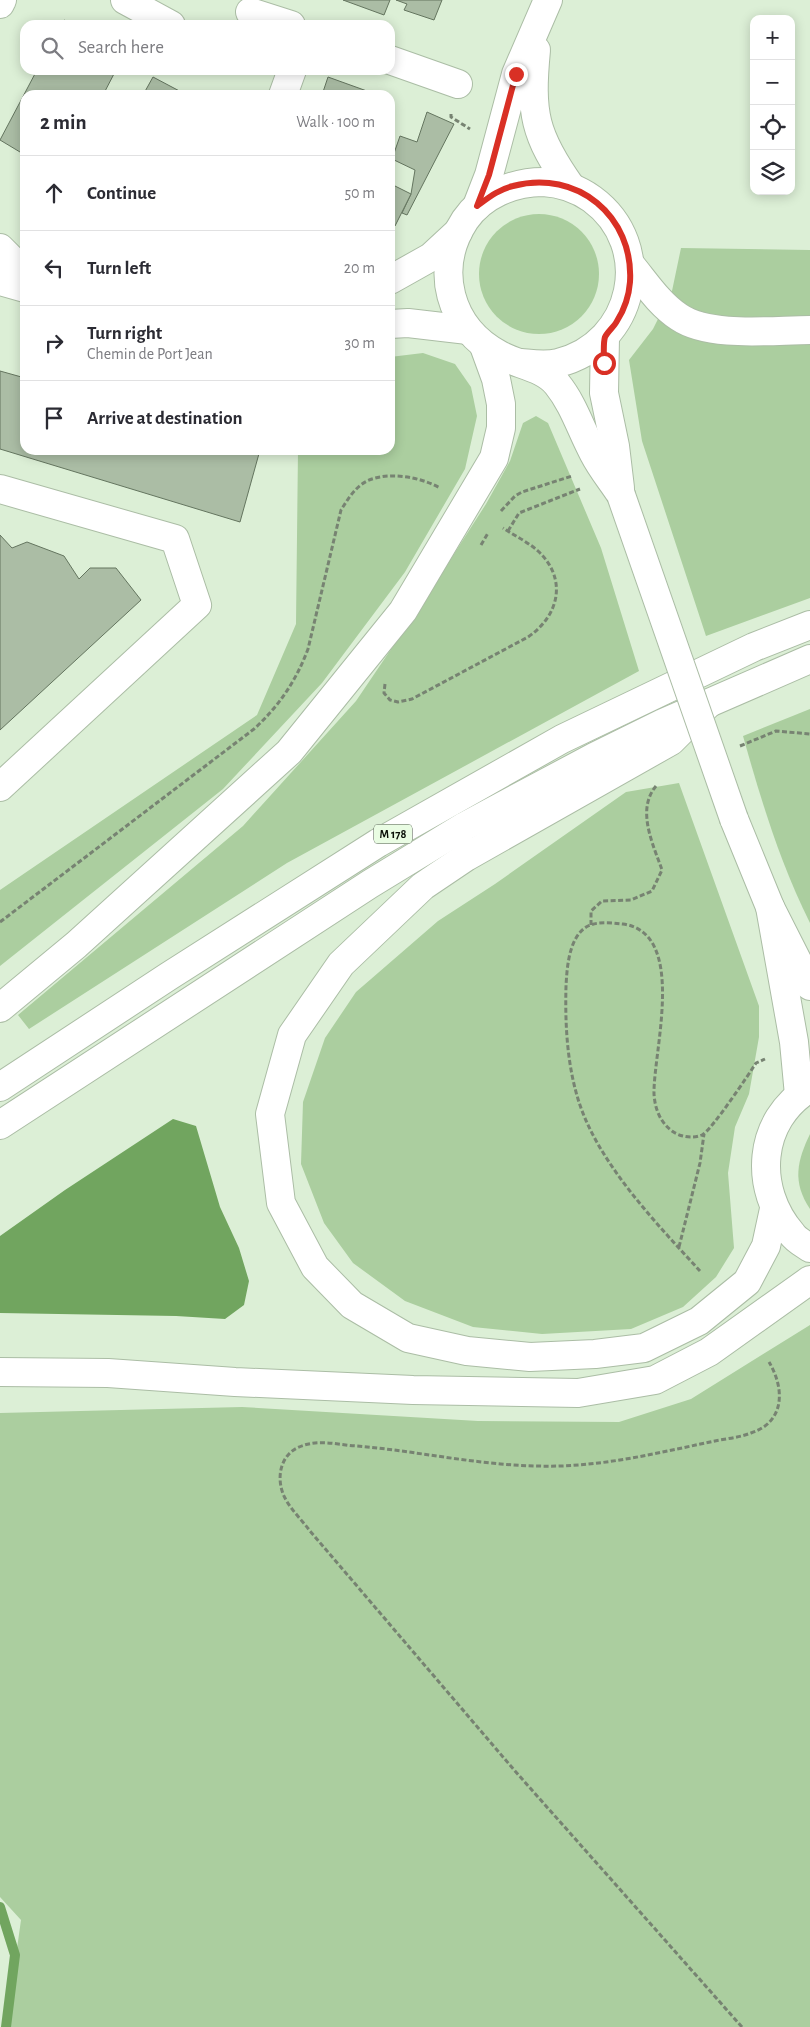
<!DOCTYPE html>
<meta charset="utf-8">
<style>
body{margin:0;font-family:"Alegreya Sans",sans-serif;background:#f7f7f7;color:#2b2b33}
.controls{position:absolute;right:15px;top:15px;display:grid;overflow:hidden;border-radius:10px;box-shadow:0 2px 12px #0003}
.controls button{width:45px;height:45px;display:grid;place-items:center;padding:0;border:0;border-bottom:1px solid #e1e1e2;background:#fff;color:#2b2b33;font:25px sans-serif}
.stop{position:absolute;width:15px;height:15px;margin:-11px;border:4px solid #d93025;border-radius:50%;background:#fff}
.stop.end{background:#d93025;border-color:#fff;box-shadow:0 1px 5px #0008}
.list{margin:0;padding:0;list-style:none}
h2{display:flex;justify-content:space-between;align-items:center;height:65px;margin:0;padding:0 20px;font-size:21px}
h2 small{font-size:16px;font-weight:400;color:#7c7c81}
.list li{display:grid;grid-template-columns:32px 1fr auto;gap:15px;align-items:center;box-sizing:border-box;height:75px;padding:0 20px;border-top:1px solid #e1e1e2}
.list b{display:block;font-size:19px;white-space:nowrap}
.list p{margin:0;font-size:16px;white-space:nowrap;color:#7c7c81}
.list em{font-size:16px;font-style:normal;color:#7c7c81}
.icon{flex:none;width:28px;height:28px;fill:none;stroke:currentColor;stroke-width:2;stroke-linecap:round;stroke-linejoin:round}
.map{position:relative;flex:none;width:810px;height:2027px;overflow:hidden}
.search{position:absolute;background:#fff;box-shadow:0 2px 12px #0003;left:20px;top:20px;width:375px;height:55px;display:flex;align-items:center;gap:12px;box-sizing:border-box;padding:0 18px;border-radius:15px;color:#7c7c81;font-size:19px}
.panel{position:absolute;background:#fff;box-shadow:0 2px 12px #0003;left:20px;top:90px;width:375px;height:365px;border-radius:15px}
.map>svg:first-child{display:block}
.green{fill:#abce9f}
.water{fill:#71a55f}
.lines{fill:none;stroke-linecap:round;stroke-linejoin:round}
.stream{stroke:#71a55f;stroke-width:10}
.building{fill:#abbda5;stroke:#64755f}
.minor-casing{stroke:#abbda5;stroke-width:30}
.major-casing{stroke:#abbda5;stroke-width:30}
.path{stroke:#778372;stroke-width:3;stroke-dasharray:5 2.5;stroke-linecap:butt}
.minor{stroke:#fff;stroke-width:28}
.major{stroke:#fff;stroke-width:28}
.major-bridge-casing{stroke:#abbda5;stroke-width:30;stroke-linecap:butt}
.major-bridge{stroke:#fff;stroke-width:28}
.route{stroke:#d93025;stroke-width:6}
.labels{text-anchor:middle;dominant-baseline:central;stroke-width:4.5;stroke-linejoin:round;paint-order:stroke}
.shield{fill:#e9fce3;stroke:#4c5649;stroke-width:1}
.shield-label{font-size:12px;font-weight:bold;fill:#090f07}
</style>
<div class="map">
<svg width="810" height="2027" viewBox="0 0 810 2027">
<rect width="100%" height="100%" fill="#dcefd6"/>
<g class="green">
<circle cx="539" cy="274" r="60"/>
<polygon points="681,248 810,250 810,598 706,636 642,441 629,360 653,329 672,291"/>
<polygon points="423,353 455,364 471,387 477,416 465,469 405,572 322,683 223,789 0,966 0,890 257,715 296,624 298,450 390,450 390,357"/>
<polygon points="536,416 548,423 601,548 639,671 287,863 29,1029 18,1015 243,826 356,701 427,596 486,504 510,461 523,423"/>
<path d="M810,709V923C780,863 761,800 743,736Z"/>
<polygon points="679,783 759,1006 759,1037 749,1094 735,1127 728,1173 734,1248 716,1277 683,1307 631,1329 542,1334 473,1327 405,1301 353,1263 324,1223 301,1164 303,1102 325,1038 356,992 438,921 495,884 626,792"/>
<path d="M810,1134V1209C792,1182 797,1161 810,1134Z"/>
<polygon points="810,1325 810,2027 6,2027 21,1920 0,1897 0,1413 242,1407 478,1421 619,1422 691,1399"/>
</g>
<polygon class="water" points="173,1119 196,1126 220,1207 239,1248 249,1281 244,1305 225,1319 176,1316 0,1313 0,1236 65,1190"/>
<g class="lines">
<polyline class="stream" points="0,1907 15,1955 6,2027"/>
</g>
<g class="building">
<polygon points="343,0 390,0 384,15"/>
<polygon points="396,0 442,0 434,20 404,10 407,4"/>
<polygon points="64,20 74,25 61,25"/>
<polygon points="37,70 116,70 103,95 25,95 25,155 0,140"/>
<polygon points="153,77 187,95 143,95"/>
<polygon points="328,77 378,95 322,95"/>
<polygon points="427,112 454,124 407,215 402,213 411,194 415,170 392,159 400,136 417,142"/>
<polygon points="391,184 411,194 395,226 390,224"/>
<polygon points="0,371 25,378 25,450 260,450 240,522 0,449"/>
<polygon points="0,535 12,548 27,542 64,556 79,579 90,568 116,568 141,600 0,730"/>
</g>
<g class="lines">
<g class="minor-casing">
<g id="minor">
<polyline points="125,0 171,25"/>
<polyline points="0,4 2,0"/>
<polyline points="250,12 291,25"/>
<path d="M536,50C530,113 534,135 571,187"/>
<polyline points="390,60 458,84"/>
<polyline points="283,95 292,70"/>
<polyline points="477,206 489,175 516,74 548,0"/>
<polyline points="0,248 25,273"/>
<polyline points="390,280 431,257 458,232"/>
<polyline points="0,281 25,288"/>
<polyline points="390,324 408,323 468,330"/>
<polyline points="0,489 175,539 197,605 0,787"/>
</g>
</g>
<g class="major-casing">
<g id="major">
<path d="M630,264C645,282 659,304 679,317C710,338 773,330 810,330"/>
<polyline points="605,337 604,393 615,446 620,488"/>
<path d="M521,363C533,364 546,366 558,363C635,344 656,246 592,199C578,189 561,183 543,182C513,182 482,195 465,220C433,269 449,328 500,355C518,365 543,367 557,384C574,405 581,430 594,454C601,468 612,481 621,495"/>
<polyline points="708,704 671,741 466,857 423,886 341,964 292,1035 270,1114 281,1203 315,1267 352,1305 408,1338 467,1351 530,1357 595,1354 644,1348 699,1321 747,1282 766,1246 774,1209"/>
<polyline points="734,819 770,907 810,986"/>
<polyline points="770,907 794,1042 799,1095"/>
<polyline points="0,1008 76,945 289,752 403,611 494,458 501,428 501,404 496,379 484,346"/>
<polyline points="0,1087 169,976 378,843 562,739 754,647 810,625"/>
<path d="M810,1088C757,1120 753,1189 792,1234C796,1240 804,1244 810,1248"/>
<polyline points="0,1125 370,884 465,826 594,757 663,723 810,659"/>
<polyline points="0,1372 108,1373 235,1382 413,1390 578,1393 655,1380 709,1352 810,1280"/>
</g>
</g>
<g class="path">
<polyline points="451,114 451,117 470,129"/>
<polyline points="501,511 515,496 522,492 572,476"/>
<polyline points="508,531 519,513 580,489"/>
<polyline points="481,545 488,533"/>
<path d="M385,684L384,693L390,700L398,702L412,699L528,637C559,616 568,579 538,551C528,542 515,536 503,528"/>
<polyline points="740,746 776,731 810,734"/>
<path d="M0,922L254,729C279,706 296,681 308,649L341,510C348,499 355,487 367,481C389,471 420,477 440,488"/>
<path d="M591,925V911L602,901L631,900L652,891L662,870C653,844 636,810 656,786"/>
<polyline points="679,1247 700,1163 704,1134"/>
<path d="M700,1271C656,1223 597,1162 578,1099C567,1063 565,1024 566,986C567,967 569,936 588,926C599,921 612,923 623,924C688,933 653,1052 654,1094C655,1109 660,1122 672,1131C680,1137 693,1139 702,1135C711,1131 749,1074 756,1063L765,1059"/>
<path d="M742,2027L515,1771L310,1531C302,1520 291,1510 285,1498C276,1481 279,1457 297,1448C317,1438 337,1445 357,1446C417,1451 477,1465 538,1466C596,1468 653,1454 710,1442C723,1439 738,1438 751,1433C785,1422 785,1389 769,1362"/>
</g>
<use href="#minor" class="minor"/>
<use href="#major" class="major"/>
<g class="major-bridge-casing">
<polyline id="major-bridge" points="621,495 734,819"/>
</g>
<use href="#major-bridge" class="major-bridge"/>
</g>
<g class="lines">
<path class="route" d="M516,74L489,175L477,206C488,198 499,189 513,186C577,169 634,216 630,282C629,295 624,310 617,321C614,327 608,331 605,337C603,343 604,356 604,363"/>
</g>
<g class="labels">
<rect class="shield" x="374" y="824.5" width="38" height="19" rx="4"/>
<g class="shield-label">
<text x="393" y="834">M 178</text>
</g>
</g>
</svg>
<div class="controls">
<button>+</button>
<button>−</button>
<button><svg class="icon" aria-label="locate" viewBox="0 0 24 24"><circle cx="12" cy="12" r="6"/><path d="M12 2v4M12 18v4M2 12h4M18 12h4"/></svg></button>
<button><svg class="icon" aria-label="layers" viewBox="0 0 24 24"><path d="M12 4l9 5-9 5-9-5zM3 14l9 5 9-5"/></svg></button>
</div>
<div class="stop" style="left:604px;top:363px"></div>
<div class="stop end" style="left:516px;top:74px"></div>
<div class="search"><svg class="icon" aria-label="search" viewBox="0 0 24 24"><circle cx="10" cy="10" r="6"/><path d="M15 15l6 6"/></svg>Search here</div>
<section class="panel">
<h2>2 min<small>Walk · 100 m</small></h2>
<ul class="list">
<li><svg class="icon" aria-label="ahead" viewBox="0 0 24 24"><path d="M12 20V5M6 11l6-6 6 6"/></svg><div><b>Continue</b></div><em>50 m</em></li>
<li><svg class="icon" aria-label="left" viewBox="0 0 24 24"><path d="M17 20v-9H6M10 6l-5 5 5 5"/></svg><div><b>Turn left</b></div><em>20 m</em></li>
<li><svg class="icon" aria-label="right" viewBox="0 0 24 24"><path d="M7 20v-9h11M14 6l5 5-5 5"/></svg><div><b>Turn right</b><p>Chemin de Port Jean</p></div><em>30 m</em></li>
<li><svg class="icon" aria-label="arrive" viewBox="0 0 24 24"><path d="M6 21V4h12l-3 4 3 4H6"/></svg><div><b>Arrive at destination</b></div></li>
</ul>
</section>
</div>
